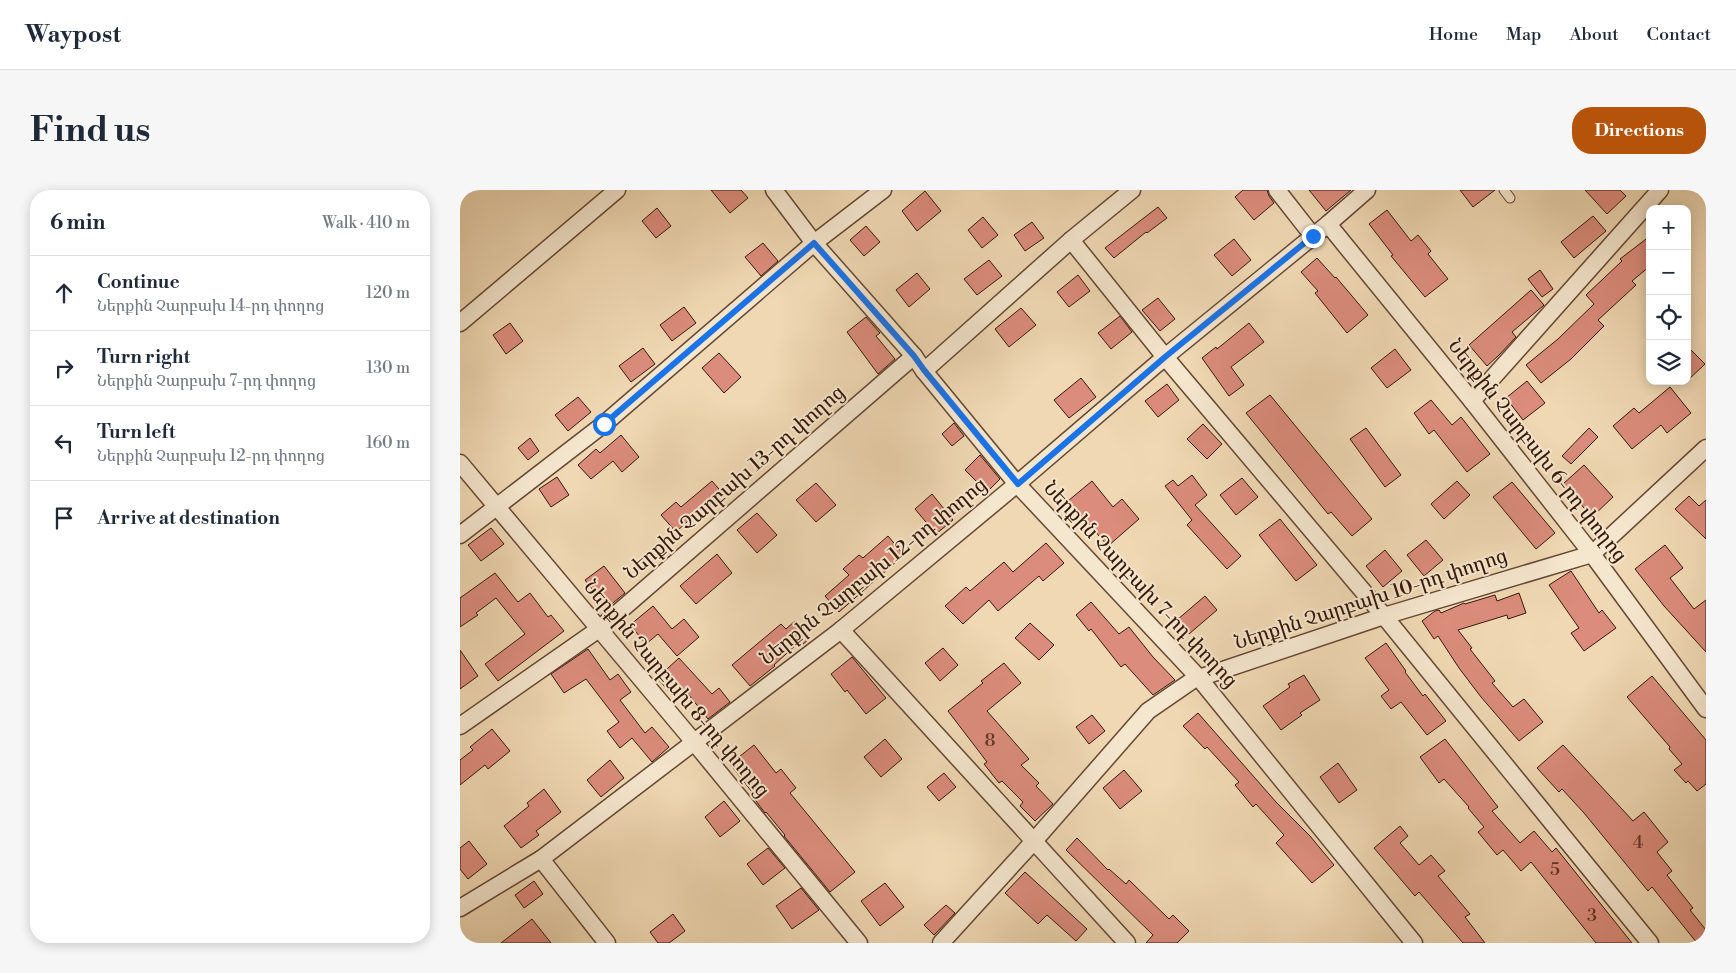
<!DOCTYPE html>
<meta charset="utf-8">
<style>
body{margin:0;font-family:"Libre Bodoni","Noto Serif Armenian",serif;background:#f6f6f7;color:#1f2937}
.controls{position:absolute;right:15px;top:15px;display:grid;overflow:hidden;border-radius:10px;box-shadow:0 2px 12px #0003}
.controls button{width:45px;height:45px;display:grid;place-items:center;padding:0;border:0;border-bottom:1px solid #e0e1e3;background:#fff;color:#1f2937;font:25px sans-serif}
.stop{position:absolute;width:15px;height:15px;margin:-11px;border:4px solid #1a73e8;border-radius:50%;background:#fff}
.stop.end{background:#1a73e8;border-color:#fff;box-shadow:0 1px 5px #0008}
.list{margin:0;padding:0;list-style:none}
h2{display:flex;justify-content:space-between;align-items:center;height:65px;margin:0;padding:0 20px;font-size:21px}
h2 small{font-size:16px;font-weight:400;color:#747a83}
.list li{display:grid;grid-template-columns:32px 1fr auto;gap:15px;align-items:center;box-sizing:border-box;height:75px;padding:0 20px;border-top:1px solid #e0e1e3}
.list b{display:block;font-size:19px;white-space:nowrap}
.list p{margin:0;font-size:16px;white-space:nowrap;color:#747a83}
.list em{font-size:16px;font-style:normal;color:#747a83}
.icon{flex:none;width:28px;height:28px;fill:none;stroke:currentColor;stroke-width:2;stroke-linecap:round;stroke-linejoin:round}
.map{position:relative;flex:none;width:1246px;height:753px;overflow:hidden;border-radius:20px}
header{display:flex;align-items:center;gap:30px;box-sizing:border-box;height:70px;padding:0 25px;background:#fff;border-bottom:1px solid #e0e1e3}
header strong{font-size:24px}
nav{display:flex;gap:28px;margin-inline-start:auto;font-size:18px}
.intro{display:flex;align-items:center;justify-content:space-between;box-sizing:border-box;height:120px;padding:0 30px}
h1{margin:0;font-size:35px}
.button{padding:12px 22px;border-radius:20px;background:#b45309;color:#fff;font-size:18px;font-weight:700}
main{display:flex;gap:30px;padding:0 30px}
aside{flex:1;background:#fff;border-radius:20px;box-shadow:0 2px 12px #0003}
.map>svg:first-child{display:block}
.building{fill:#db8c7c;stroke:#361809}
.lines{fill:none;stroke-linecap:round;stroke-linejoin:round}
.service-casing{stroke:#644834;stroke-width:11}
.minor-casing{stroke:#644834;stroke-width:19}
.service{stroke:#f5e6ce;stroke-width:9}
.minor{stroke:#f5e6ce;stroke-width:16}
.route{stroke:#1a73e8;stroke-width:6}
.labels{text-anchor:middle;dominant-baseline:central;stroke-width:4;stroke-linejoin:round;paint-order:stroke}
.number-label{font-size:18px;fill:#5f3526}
.street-label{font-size:20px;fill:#361809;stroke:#f5e6ce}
</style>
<header>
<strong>Waypost</strong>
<nav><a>Home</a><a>Map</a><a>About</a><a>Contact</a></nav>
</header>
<div class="intro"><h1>Find us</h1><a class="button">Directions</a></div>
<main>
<aside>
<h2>6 min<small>Walk · 410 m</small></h2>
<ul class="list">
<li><svg class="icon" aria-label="ahead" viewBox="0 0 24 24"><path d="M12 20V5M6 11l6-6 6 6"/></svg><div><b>Continue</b><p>Ներքին Չարբախ 14-րդ փողոց</p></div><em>120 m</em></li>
<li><svg class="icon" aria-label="right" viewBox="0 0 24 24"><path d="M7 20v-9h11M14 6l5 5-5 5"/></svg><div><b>Turn right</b><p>Ներքին Չարբախ 7-րդ փողոց</p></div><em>130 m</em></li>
<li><svg class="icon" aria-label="left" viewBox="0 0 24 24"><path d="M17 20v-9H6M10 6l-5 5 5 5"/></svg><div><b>Turn left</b><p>Ներքին Չարբախ 12-րդ փողոց</p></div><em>160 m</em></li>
<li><svg class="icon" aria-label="arrive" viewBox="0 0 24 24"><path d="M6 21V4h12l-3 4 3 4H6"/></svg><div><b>Arrive at destination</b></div></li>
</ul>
</aside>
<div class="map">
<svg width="1246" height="753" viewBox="0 0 1246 753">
<rect width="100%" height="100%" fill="#efd8b3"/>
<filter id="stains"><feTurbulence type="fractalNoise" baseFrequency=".004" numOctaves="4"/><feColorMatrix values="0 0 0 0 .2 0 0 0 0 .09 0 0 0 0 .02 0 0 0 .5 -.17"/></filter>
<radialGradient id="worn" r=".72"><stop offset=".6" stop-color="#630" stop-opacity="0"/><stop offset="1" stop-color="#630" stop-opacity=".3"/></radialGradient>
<g class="building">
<polygon points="251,0 281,0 288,8 270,23"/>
<polygon points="783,0 807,0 809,6 814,13 794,30 775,7"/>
<polygon points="849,0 891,0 866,21"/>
<polygon points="1000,0 1035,0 1013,17"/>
<polygon points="1125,0 1160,0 1166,6 1147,24"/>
<polygon points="465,1 481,21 457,41 442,21"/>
<polygon points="698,17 707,28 687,43 686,42 654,68 645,58"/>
<polygon points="197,18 211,36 196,48 182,31"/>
<polygon points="927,20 951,51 958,45 971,61 968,64 988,89 965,107 931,66 933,65 909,34"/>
<polygon points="1133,26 1146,41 1114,68 1101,52"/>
<polygon points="523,27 538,45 522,58 508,40"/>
<polygon points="572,32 584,48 565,61 554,45"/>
<polygon points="406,36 420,52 404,66 390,50"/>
<polygon points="1190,46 1190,76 1172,91 1176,95 1138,130 1144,136 1111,169 1081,193 1066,175 1098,149 1134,114 1126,105 1162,71 1160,69"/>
<polygon points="774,49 791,70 772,86 754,65"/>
<polygon points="303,53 318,71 301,86 285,67"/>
<polygon points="857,68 875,88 876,87 908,125 887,143 855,103 858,101 841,82"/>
<polygon points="529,70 542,86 517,105 504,89"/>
<polygon points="1080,80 1093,99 1082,107 1068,89"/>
<polygon points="457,83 470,99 449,117 436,100"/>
<polygon points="618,85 630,101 609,117 597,102"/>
<polygon points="1071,100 1084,115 1052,142 1056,147 1038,166 1027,176 1009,155"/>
<polygon points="698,108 715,129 700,141 682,120"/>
<polygon points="224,117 236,133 212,151 200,135"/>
<polygon points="561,118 576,135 549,157 535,139"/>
<polygon points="660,126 672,142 651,159 638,143"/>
<polygon points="406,127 420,143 416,146 435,169 418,184 387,142"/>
<polygon points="50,133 63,151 46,164 33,145"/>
<polygon points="789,133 804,152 771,177 784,195 769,206 742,168 756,157 757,159"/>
<polygon points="1227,156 1245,174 1227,191"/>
<polygon points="183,158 195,174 171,192 159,176"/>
<polygon points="935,159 951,180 927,198 911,178"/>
<polygon points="259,163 281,187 264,203 242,178"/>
<polygon points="621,188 636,207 609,228 594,210"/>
<polygon points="1067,191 1085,213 1063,230 1046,208"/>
<polygon points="707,194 719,210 698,227 685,211"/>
<polygon points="1210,197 1231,223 1207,243 1201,235 1172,259 1153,236 1174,218 1179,223"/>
<polygon points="810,205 912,329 892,346 871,322 868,324 786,223"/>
<polygon points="118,207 131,222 108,241 95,225"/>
<polygon points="971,210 992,235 1001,227 1030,264 1007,282 974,240 969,244 954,223"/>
<polygon points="494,233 504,246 492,256 482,244"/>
<polygon points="743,234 762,254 747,269 727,249"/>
<polygon points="906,238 941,285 925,297 890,249"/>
<polygon points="1129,238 1138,247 1111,274 1102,266"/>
<polygon points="161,245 179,267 162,282 153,271 131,289 118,275 136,259 140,263"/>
<polygon points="70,248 79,261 68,270 58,258"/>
<polygon points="520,265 540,289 527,302 505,280"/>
<polygon points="1124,275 1153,307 1132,327 1103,294"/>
<polygon points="732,285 747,305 735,315 781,366 767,379 727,335 732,330 705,296 713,290 718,296"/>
<polygon points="97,287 109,305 91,317 79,299"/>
<polygon points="782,288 798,307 776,325 760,305"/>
<polygon points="252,291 265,306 244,323 241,319 216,342 201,325 216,312 221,317"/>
<polygon points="632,291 653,317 662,309 679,329 648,356 608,311"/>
<polygon points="997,291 1010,305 984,329 971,314"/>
<polygon points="1052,292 1095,343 1076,359 1033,307"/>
<polygon points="356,293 376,315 356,332 336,310"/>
<polygon points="472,304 493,330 476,344 455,319"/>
<polygon points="1229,306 1239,316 1246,310 1246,349 1215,319"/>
<polygon points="297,323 317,345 297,363 277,340"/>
<polygon points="820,329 857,375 836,391 799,345"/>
<polygon points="31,338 44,354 21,371 8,355"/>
<polygon points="428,346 444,365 379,422 365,406 389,385 383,379 399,365 403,368"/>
<polygon points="966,350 983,370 964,386 947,365"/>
<polygon points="586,353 604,373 583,391 579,386 538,421 529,410 503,434 485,416 506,397 510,401 544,372 553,382"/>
<polygon points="1205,355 1223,378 1210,388 1234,419 1246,410 1246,462 1204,416 1175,379"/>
<polygon points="925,360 942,381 923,397 906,376"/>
<polygon points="257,364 272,383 236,414 220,396"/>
<polygon points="144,376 165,403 147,418 125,390"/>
<polygon points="1111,381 1139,423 1142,420 1156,438 1124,461 1111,443 1119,438 1089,395"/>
<polygon points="35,383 58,412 70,403 88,427 91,425 104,441 38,491 25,474 65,444 36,408 16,423 18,425 0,437 0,408"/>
<polygon points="1059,403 1066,423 1048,429 1047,425 998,440 1012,458 1010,459 1035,491 1032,493 1053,517 1064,509 1083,532 1059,551 1021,507 999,478 978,446 974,449 962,431 975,421 979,420 981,423 1004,413 1005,414 1035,405 1037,411"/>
<polygon points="745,406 757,420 729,444 717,430"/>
<polygon points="631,412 659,444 669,437 693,467 715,490 693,505 665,474 661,477 631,439 629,441 616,425"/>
<polygon points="193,416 212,439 224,429 239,447 217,466 198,444 186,454 170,435"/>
<polygon points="335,431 351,447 341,456 338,453 314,475 315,476 290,496 272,475 321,434 326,439"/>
<polygon points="570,433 594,455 579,470 555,448"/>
<polygon points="926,453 946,481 945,482 963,506 965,504 986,531 967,545 941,512 931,519 921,506 929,500 905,468"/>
<polygon points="483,458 498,475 480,491 465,473"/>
<polygon points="128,459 150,490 158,484 171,502 160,510 185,543 192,537 209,557 192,572 172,548 160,558 147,541 159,532 126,489 104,503 91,484"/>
<polygon points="0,460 18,486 0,499"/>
<polygon points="392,467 426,508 406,524 387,500 385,502 371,484"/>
<polygon points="219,468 252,504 259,498 270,512 248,529 225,500 216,509 197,488"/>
<polygon points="544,473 561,493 527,521 569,569 561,575 579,593 576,596 593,614 575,631 560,616 563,612 542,591 539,593 524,574 527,572 488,521 523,493 521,491"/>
<polygon points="844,485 860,510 840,523 842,525 821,540 803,516 830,497 828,494"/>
<polygon points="1192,486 1246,550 1246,594 1237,601 1228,591 1226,593 1214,580 1222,574 1209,559 1210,557 1167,507"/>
<polygon points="738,523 816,612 850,646 874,675 852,693 816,653 824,645 796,614 793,617 775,595 779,592 747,557 745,559 723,536"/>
<polygon points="632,525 645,541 629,554 616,537"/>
<polygon points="32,539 50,561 28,579 25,575 0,595 0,570 13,560 10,557"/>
<polygon points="425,549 442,569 421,587 404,567"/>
<polygon points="985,549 1038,617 1032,621 1060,653 1074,641 1092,662 1096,658 1172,753 1136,753 1071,672 1061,681 1043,660 1037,665 1018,642 1024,637 1008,618 1009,617 984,589 979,593 960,567"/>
<polygon points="294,555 316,583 321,579 336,598 330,603 395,682 370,702 324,646 325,645 306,622 305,623 290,603 292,602 270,574"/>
<polygon points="1103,555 1173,631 1184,622 1208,652 1197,662 1212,681 1207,685 1233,718 1230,720 1246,740 1246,753 1237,753 1192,697 1188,701 1124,623 1102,599 1099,602 1077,578"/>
<polygon points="150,570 164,588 141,607 127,590"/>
<polygon points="878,573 897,600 879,613 860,587"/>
<polygon points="664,580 682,601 660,619 643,598"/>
<polygon points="484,583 496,597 479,611 467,597"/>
<polygon points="84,599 101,622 76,641 79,645 61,658 44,636 69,616 67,613"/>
<polygon points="264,611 280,631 260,647 245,627"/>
<polygon points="940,636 948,646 940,653 959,675 971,665 985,681 978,686 1010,724 1005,727 1025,753 1003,753 959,702 955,706 914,658"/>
<polygon points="617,648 648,680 649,679 666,694 669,690 709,729 713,725 729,741 717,753 686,753 693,745 606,660"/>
<polygon points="9,651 27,674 8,689 0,679 0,658"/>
<polygon points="308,658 325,678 303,695 287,674"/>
<polygon points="565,682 627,739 616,751 587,725 578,734 545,703"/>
<polygon points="74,691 83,704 64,718 55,705"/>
<polygon points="425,693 444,717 420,736 401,711"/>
<polygon points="341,698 359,720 332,739 316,716"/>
<polygon points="486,715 495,723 474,745 464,735"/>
<polygon points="213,724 225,741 209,753 198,753 190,742"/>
<polygon points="72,729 91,753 41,753"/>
</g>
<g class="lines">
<g class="service-casing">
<polyline id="service" points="1044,0 1050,8"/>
</g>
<g class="minor-casing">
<g id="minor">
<polyline points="314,0 354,53 454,166 464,181 557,294 739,488 954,753"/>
<polyline points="817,0 853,46"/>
<polyline points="868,34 1012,211 1132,364 1246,519"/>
<polyline points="611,50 705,167 924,426 1190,753"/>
<polyline points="0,133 157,0"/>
<polyline points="464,181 611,50 672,0"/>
<polyline points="1012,211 1200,0"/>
<polyline points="0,273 234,552 399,753"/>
<polyline points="0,345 144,234 354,53 423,0"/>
<polyline points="381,440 667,753"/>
<polyline points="0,536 139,439 454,166"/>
<polyline points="81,669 147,753"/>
<polyline points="0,718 81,669 381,440 557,294 705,167 868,34 907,0"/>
<polyline points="481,753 574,651 688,521 733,490 924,426 1132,364 1246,258"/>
</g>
</g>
<use href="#service" class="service"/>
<use href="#minor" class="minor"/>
</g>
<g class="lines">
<polyline class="route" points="144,234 354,53 454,166 464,180 558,294 705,167 853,46"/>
</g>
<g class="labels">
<g class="number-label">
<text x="530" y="550">8</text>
<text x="1178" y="652">4</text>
<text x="1095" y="679">5</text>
<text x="1132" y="725">3</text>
</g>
<g class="street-label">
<text transform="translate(1077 261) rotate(52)">Ներքին Չարբախ 6-րդ փողոց</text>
<text transform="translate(275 293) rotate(-41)">Ներքին Չարբախ 13-րդ փողոց</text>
<text transform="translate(414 382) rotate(-39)">Ներքին Չարբախ 12-րդ փողոց</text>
<text transform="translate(680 395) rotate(47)">Ներքին Չարբախ 7-րդ փողոց</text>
<text transform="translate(911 410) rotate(-18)">Ներքին Չարբախ 10-րդ փողոց</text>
<text transform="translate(216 499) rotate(50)">Ներքին Չարբախ 8-րդ փողոց</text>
</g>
</g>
<rect width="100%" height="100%" filter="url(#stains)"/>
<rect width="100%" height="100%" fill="url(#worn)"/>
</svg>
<div class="controls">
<button>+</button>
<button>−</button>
<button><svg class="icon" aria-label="locate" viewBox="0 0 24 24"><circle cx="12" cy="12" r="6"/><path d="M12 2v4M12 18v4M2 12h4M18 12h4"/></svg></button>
<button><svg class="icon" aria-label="layers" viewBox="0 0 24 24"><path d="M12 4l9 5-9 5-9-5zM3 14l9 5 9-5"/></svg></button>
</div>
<div class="stop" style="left:144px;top:234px"></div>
<div class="stop end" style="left:853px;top:46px"></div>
</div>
</main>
